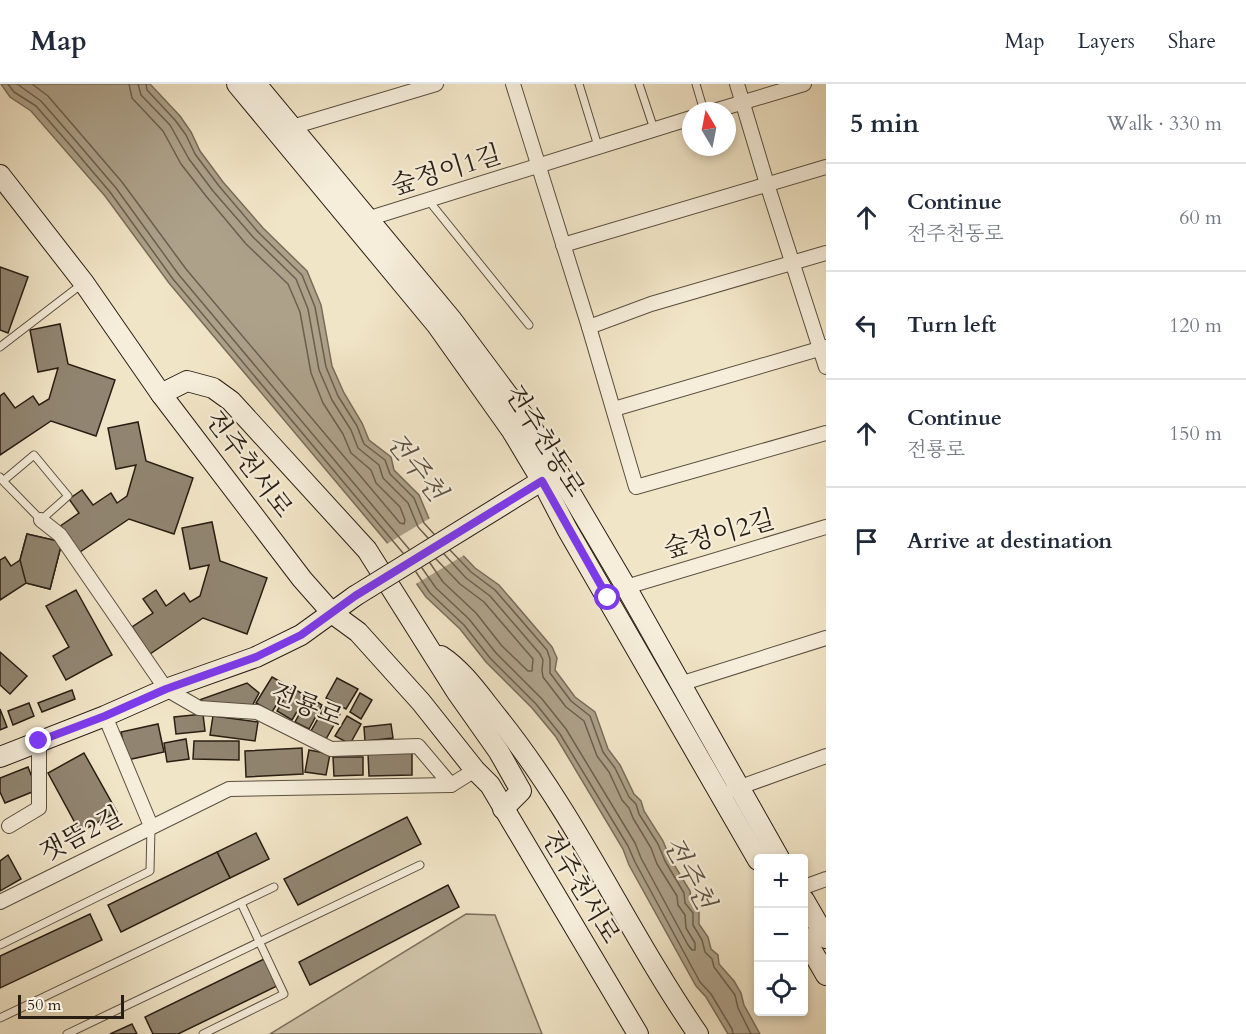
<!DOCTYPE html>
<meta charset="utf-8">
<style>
body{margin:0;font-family:Cardo,"Noto Serif KR",serif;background:#f2f2f3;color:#1f2937}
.controls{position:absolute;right:18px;bottom:18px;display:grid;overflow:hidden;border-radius:6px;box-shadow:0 3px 9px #0003}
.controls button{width:54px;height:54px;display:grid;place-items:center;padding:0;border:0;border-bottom:2px solid #e0e1e3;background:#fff;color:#1f2937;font:30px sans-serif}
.compass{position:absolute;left:682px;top:18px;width:54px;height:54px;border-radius:50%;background:#fff;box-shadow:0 3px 9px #0003;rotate:350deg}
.scale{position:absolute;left:18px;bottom:15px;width:106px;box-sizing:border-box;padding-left:6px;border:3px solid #281e13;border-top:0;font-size:16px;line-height:21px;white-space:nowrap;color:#281e13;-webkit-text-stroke:4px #f6eedb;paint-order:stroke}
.stop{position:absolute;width:18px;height:18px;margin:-14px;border:4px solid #7c3aed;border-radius:50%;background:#fff}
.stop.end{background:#7c3aed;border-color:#fff;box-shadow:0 2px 6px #0008}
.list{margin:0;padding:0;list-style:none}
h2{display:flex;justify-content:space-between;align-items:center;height:78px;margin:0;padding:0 24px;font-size:26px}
h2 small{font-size:20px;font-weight:400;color:#747a83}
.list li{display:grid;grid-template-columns:39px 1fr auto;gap:18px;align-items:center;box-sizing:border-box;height:108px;padding:0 24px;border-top:2px solid #e0e1e3}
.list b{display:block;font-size:22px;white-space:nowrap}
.list p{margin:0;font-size:20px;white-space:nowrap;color:#747a83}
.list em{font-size:20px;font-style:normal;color:#747a83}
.icon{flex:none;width:33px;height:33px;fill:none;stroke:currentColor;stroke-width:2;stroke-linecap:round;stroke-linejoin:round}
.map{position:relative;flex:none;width:826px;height:950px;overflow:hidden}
header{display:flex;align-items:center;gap:36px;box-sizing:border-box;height:84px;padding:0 30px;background:#fff;border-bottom:2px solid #e0e1e3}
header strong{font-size:28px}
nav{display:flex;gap:33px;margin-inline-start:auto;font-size:21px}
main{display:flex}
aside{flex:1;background:#fff}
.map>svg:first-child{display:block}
.green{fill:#cfc3a8;stroke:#7c705e;stroke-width:1.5}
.water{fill:#ada18a;stroke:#786d5a;stroke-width:1.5}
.pier{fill:#f1e5c7}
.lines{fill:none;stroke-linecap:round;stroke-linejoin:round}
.shore{stroke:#6a604e;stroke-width:1.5}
.building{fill:#918571;stroke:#281e13;stroke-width:1.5}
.lane-casing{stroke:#5a5040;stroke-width:9}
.street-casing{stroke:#5a5040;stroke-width:16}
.secondary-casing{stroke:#281e13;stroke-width:22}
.lane{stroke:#f6eedb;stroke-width:7}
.street{stroke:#f6eedb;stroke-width:14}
.secondary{stroke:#f6eedb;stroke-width:20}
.secondary-bridge-casing{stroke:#281e13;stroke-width:22;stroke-linecap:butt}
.secondary-bridge{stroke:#f6eedb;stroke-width:20}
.route{stroke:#7c3aed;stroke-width:8}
.labels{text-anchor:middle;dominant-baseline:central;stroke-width:4.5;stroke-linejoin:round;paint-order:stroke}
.street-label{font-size:26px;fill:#281e13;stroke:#f6eedb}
.water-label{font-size:27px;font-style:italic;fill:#5d5243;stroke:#f6eedb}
</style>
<header>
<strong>Map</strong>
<nav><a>Map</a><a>Layers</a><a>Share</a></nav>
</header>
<main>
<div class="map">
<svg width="826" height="950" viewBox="0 0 826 950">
<rect width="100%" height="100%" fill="#f1e5c7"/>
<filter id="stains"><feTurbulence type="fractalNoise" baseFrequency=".00333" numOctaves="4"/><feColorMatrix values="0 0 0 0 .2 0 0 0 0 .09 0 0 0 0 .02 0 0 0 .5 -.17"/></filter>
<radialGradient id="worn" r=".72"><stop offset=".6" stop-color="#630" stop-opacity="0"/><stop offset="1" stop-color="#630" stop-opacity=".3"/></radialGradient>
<polygon class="green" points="466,830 495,831 542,950 270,950"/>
<polygon class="water" points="1,0 150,0 180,32 191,48 200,67 223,98 263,144 307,187 321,221 332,282 344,309 362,339 369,356 391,373 394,386 419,411 430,437 475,484 499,501 552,563 557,574 555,586 575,613 595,628 608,665 620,681 634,710 641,717 644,727 663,757 670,774 690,807 691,816 699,828 699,840 708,853 711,865 718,871 719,880 734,897 741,909 744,921 760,950 728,950 706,913 696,902 629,781 623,765 556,653 532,624 486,578 460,545 426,513 390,462 169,199 105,112 31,27 10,13"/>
<polygon class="pier" points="432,433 466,470 414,501 385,461"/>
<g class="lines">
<g class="shore">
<polyline points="8,0 14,8 36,22 70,61 110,108 173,195 403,469"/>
<polyline points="17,0 41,17 75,56 116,104 179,191 409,465"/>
<polyline points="32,0 48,12 122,98 186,185 400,439 404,440 405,436 400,423 376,399 371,386 351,369 343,350 323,319 311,289 300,228 288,200 246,160 206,112 181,80 163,47 132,14 129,0"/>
<polyline points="138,0 141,11 170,41 189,75 213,107 253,153 296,195 308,225 319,286 332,316 351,346 358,364 379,381 383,394 408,419 418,443 428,454"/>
<polyline points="146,0 147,6 175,36 186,51 195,70 219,102 258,148 302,191 315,223 326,283 338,312 357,342 364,360 385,376 390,390 414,414 424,439 434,450"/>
<polyline points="450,466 471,488 495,506 547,566 550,575 550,589 571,617 590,632 603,668 615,684 629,713 636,720 639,730 658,760 665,777 684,809 685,819 693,829 693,841 702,856 705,868 712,875 714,883 735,911 738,924 751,950"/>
<polyline points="430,479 443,498 476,529 502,562 528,587 532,587 533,575 484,518 460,500 436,475"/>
<polyline points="422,484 436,504 469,535 496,569 542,615 566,645 635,759 641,774 688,861 692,866 695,866 695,859 686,844 685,831 678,821 677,812 657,780 651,764 633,734 629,724 622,716 609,688 597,672 584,637 566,623 543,593 542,586 543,576 540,570 490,512 466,494 444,470"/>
<polyline points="416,488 430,509 464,541 490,574 536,620 560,650 628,762 635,778 700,898 711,910 732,945 733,950"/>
</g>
</g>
<g class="building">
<polygon points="0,183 28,193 8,249 0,246"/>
<polygon points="60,240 68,280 115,296 96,352 51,337 0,371 0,312 4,309 15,324 33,312 39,321 49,315 58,284 38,288 30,246"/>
<polygon points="138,338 146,377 193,394 174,450 129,435 77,470 59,443 79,429 69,415 82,406 93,421 111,409 117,419 127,412 136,381 116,385 108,344"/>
<polygon points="212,438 220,477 267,494 247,550 203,534 150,570 132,543 153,529 143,515 156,506 166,522 184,509 190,518 200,512 209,481 190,485 182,444"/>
<polygon points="27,450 62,458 50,505 26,499 0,516 0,476 5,473 11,482 20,476"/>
<polygon points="27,450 62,458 50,505 26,499 20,476"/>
<polygon points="76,506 112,571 66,596 53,572 69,563 46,522"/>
<polygon points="0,568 27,592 10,610 0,601"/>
<polygon points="272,593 288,602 272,628 256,619"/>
<polygon points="337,594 358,605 346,625 326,614"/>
<polygon points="247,599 259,609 251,624 203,621 199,616"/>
<polygon points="291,603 306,612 292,636 277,627"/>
<polygon points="72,606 75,615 42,628 38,619"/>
<polygon points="360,609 372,616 361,635 350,628"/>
<polygon points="309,613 322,621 309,645 295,638"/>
<polygon points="29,619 34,632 13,641 8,627"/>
<polygon points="325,622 340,630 326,655 311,647"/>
<polygon points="0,625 7,643 0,646"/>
<polygon points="203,630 205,647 176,650 174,633"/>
<polygon points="213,632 258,638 255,657 210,651"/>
<polygon points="347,632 361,640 350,660 335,652"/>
<polygon points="158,640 164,668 127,676 121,648"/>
<polygon points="391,640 393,654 365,657 364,643"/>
<polygon points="186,655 189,675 167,678 164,659"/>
<polygon points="194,657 239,657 239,676 193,675"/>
<polygon points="302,664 303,690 246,693 245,667"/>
<polygon points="309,666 330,670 326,691 305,688"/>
<polygon points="412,668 412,691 369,692 368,669"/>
<polygon points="84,669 117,728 80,748 48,689"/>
<polygon points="333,673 363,673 363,691 334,692"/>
<polygon points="28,683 37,706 5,719 0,708 0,694"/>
<polygon points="407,733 421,760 298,821 284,795"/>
<polygon points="256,749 269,775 230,794 217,768"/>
<polygon points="217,768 230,794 121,848 108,821"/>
<polygon points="8,771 21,795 0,807 0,777"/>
<polygon points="448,801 459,823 310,901 299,878"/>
<polygon points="90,830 102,856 0,904 0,872"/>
<polygon points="264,875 277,902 178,950 153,950 145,933"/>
<polygon points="132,940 137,950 110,950"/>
</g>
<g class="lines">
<g class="lane-casing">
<g id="lane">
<polyline points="579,0 598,62"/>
<polyline points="639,0 654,45"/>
<polyline points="696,0 704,27"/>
<polyline points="429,117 529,241"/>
<polyline points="0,263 82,200"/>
<polyline points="0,393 3,397 41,436 68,412 34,371 3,397"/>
<polyline points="0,861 150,787 151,744"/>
<polyline points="0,934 274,803"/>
<polyline points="67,950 420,781"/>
<polyline points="203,950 284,910 241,819"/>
</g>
</g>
<g class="street-casing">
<g id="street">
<polyline points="513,0 589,243 636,403 826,349"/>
<polyline points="737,0 767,100 826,283"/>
<polyline points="714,27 804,0"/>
<polyline points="292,43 436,0"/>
<polyline points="367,135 691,34"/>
<polyline points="563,161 826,83"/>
<polyline points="589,243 651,220 826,169"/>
<polyline points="614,325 826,263"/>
<polyline points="41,436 60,451 166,605 199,624 257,628 331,665 418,662 451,701"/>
<polyline points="626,503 826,443"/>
<polyline points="680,600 826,554"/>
<polyline points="105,632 151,742"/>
<polyline points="732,706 826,672"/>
<polyline points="9,742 39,724 39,658"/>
<polyline points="804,803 826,795"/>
<polyline points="0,818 229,705 451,701 475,686"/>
</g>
</g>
<g class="secondary-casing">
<g id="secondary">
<polyline points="237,0 436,240 512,347 542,397 567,445 758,776"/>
<polyline points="256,0 452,236 531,342 626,503 779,774"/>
<polyline points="0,91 84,199 161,310 302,495 332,529 358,548 421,618 475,686 490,701 638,950"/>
<polyline points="161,310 187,297 213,304 231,317 367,466 456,607 499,668 521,707 503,725"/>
<path d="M441,572C465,588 481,613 499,635C578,734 627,847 698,950"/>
<polyline points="0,673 105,632 166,605 256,573 301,551 355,512"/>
<polyline points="804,816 826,854"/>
<polyline points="804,853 826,891"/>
</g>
</g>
<use href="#lane" class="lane"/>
<use href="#street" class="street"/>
<use href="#secondary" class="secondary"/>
<g class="secondary-bridge-casing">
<polyline id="secondary-bridge" points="355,512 533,402"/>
</g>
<use href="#secondary-bridge" class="secondary-bridge"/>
</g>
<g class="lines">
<polyline class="route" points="39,657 105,632 166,605 256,573 301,551 355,512 542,397 608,514"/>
</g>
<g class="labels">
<g class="street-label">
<text transform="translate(446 86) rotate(-17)">숲정이1길</text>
<text transform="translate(545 357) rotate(58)">전주천동로</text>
<text transform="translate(249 380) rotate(53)">전주천서로</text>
<text transform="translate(719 450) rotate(-16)">숲정이2길</text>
<text transform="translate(307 621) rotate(22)">전룡로</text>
<text transform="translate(81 750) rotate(-27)">잿뜸2길</text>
<text transform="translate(581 803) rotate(59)">전주천서로</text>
</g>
<g class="water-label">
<text transform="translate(416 383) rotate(52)">전주천</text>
<text transform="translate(689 789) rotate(62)">전주천</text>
</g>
</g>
<rect width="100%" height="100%" filter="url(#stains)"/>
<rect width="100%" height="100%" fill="url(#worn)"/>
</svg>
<div class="controls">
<button>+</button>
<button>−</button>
<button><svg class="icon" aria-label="locate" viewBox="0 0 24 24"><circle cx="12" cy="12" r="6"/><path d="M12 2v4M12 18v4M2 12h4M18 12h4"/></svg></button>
</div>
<svg class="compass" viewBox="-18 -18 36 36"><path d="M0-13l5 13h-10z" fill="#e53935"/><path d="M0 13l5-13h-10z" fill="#747a83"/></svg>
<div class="scale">50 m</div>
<div class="stop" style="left:608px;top:514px"></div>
<div class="stop end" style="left:39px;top:657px"></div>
</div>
<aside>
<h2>5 min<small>Walk · 330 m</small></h2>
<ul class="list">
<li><svg class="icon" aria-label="ahead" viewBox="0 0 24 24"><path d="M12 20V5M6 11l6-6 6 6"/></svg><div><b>Continue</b><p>전주천동로</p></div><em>60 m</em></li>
<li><svg class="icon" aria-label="left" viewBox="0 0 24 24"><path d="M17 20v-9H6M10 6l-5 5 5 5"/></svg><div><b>Turn left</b></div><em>120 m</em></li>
<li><svg class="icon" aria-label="ahead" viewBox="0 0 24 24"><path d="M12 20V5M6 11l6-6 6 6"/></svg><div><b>Continue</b><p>전룡로</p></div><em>150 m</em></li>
<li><svg class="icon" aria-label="arrive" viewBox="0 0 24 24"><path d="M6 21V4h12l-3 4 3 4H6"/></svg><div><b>Arrive at destination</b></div></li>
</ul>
</aside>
</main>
